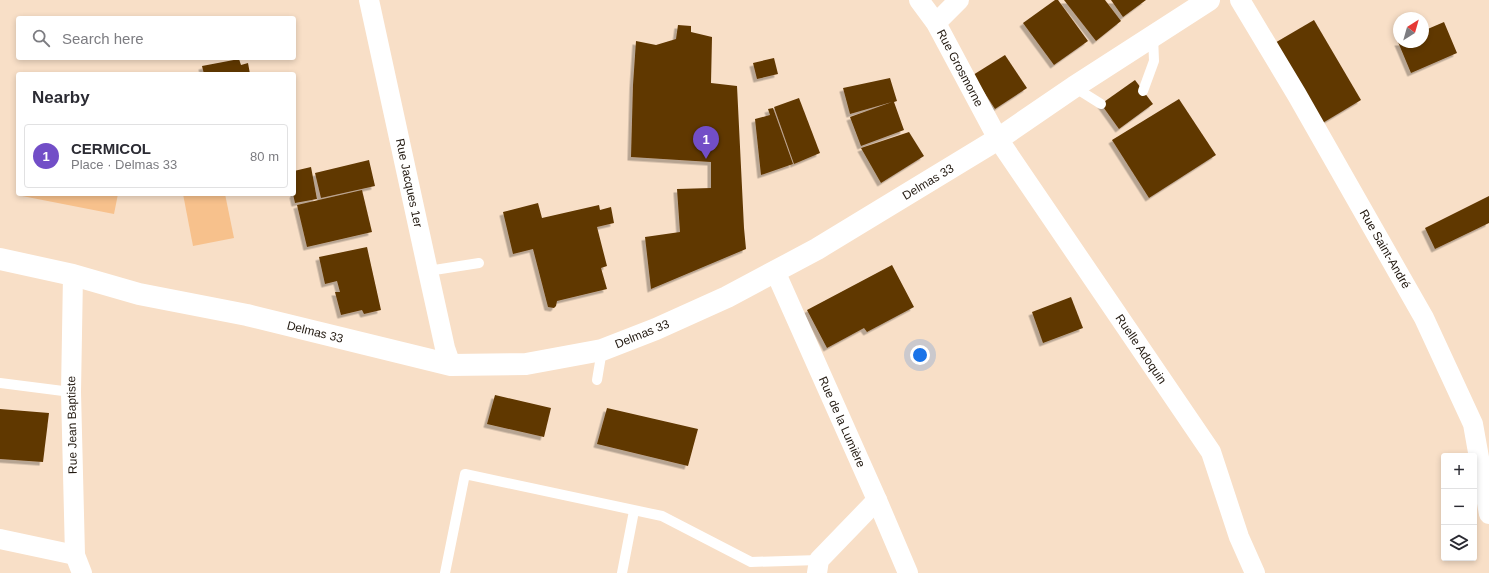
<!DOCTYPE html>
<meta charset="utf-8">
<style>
body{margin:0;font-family:Arial,sans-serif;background:#f7f7f7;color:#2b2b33}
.controls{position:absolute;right:12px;bottom:12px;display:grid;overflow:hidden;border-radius:4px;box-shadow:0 2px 6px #0003}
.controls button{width:36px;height:36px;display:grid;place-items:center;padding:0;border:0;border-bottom:1px solid #e1e1e2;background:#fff;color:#2b2b33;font:20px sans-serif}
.compass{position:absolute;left:1393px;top:12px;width:36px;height:36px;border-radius:50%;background:#fff;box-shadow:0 2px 6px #0003;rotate:37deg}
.you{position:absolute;left:920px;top:355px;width:14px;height:14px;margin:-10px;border:3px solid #fff;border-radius:50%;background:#1a73e8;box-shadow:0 0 0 6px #1a73e833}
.badge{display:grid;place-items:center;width:26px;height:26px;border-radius:50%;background:#724ec7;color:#fff;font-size:13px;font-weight:700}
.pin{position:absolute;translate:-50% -33px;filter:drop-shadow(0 1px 2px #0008)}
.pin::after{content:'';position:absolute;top:21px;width:14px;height:12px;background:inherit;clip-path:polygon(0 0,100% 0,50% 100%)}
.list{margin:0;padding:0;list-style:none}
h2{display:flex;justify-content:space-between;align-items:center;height:52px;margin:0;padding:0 16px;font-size:17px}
h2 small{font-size:13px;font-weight:400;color:#7c7c81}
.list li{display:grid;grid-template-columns:26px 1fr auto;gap:12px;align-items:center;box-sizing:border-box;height:64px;margin:0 8px 8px;padding:0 8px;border:1px solid #e1e1e2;border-radius:4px}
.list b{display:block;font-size:15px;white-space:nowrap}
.list p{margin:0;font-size:13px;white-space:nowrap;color:#7c7c81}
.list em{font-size:13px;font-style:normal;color:#7c7c81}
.icon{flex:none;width:22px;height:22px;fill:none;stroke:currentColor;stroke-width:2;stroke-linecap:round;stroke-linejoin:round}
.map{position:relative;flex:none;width:1489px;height:573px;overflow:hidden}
.search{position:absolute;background:#fff;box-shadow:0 2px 6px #0003;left:16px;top:16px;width:280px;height:44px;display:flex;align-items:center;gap:10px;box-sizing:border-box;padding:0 14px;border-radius:4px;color:#7c7c81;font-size:15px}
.panel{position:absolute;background:#fff;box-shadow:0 2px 6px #0003;left:16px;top:72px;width:280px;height:124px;border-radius:4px}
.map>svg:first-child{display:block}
.green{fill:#f7c18c}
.building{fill:#603701;filter:url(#shadow)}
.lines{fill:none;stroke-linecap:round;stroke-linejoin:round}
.service{stroke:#fff;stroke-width:10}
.minor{stroke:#fff;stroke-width:20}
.secondary{stroke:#fff;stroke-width:22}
.labels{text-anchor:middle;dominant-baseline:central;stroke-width:4;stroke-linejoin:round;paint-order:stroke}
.street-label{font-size:12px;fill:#21180f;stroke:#fff}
</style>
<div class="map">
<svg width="1489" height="573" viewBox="0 0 1489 573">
<defs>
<filter id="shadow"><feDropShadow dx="-3.5" dy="3.5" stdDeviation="0" flood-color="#0004"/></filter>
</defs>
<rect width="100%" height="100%" fill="#f8dfc7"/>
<g class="green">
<polygon points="18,191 18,194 118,194 114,214 17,195"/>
<polygon points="183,194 225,194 234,238 193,246"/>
</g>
<g class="building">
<polygon points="1055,0 1058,0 1088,41 1054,65 1023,23"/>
<polygon points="1064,0 1105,0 1121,21 1096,41"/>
<polygon points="1111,0 1146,0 1123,17"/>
<polygon points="1314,20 1361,100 1321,124 1273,44"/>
<polygon points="1444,22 1457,53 1411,73 1398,42 1423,42 1423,31"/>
<polygon points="678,25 691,26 691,32 712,37 711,83 737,86 744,228 746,249 651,289 645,237 680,232 677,189 711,188 711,162 631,157 633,85 636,41 656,45 676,39"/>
<polygon points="1005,55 1027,88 995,109 973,75"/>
<polygon points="774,58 778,74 757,79 753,63"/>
<polygon points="239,59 241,65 248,63 250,74 204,74 202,66"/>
<polygon points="890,78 897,101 894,102 904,130 861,146 850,117 892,102 850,114 843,88"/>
<polygon points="1135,80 1153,104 1119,129 1101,104"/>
<polygon points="799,98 820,153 794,164 774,107"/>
<polygon points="1179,99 1216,155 1149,198 1112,140"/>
<polygon points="773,108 793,164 761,175 755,119 770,115 768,109"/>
<polygon points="909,132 924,156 881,183 861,148"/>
<polygon points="369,160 375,186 321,198 315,173"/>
<polygon points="311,167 317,199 295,203 293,194 294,194 294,171"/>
<polygon points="362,190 372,232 307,247 297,205"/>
<polygon points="1489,196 1489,223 1435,249 1425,228"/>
<polygon points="538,203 542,218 599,205 600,210 611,207 614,223 597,227 607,266 601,268 607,289 557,301 556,306 554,308 548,307 533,249 513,254 503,212"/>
<polygon points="367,247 381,310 364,314 362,310 341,315 335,292 340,292 337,281 325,284 319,257"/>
<polygon points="892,265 914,307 867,332 864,328 827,348 807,310"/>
<polygon points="1071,297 1083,328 1043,343 1032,312"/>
<polygon points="495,395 551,408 544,437 487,424"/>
<polygon points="607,408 698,429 688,466 597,444"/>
<polygon points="0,409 49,413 43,462 0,459"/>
</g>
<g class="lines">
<g class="service">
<polyline points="1074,87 1101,104"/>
<polyline points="1143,91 1154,61 1153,36"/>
<polyline points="428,271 479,263"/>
<polyline points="597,380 602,350"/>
<polyline points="0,383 71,392"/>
<polyline points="445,573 465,474 662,516 751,562 819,560"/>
<polyline points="622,573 634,511"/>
</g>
<g class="minor">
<polyline points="369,0 428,271 445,348 451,365"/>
<polyline points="919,0 936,23 998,139 1211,452 1239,537 1255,573"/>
<polyline points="1240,0 1297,95 1424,318 1473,424 1489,514"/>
<polyline points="936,23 959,0"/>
<polyline points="775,271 877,500 908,573"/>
<polyline points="73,275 71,392 75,555 82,573"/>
<polyline points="0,539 75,555"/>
<polyline points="817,573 819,560 877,500"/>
</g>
<polyline class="secondary" points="0,259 73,275 139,294 247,315 451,365 526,364 602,350 656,329 727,297 817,249 998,139 1074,87 1209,0"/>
</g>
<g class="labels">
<g class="street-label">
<text transform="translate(960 68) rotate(62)">Rue Grosmorne</text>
<text transform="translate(928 182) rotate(-31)">Delmas 33</text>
<text transform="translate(409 183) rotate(78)">Rue Jacques 1er</text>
<text transform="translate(1385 249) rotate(60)">Rue Saint-André</text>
<text transform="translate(315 332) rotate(14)">Delmas 33</text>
<text transform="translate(642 334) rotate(-22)">Delmas 33</text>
<text transform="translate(1141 349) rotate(56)">Ruelle Adoquin</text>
<text transform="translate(842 422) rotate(66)">Rue de la Lumière</text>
<text transform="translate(72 425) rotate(-91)">Rue Jean Baptiste</text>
</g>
</g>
</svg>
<div class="controls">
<button>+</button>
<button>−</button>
<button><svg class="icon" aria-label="layers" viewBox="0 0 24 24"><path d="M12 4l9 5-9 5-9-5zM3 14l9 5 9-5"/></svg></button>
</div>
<svg class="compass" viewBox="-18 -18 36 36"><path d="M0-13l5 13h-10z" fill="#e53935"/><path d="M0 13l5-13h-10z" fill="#7c7c81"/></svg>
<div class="you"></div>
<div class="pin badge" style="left:706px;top:159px">1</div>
<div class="search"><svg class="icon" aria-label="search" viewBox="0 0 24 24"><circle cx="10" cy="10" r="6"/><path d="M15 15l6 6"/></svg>Search here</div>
<section class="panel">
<h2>Nearby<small></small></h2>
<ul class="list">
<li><span class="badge">1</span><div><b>CERMICOL</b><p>Place · Delmas 33</p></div><em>80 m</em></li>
</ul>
</section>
</div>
